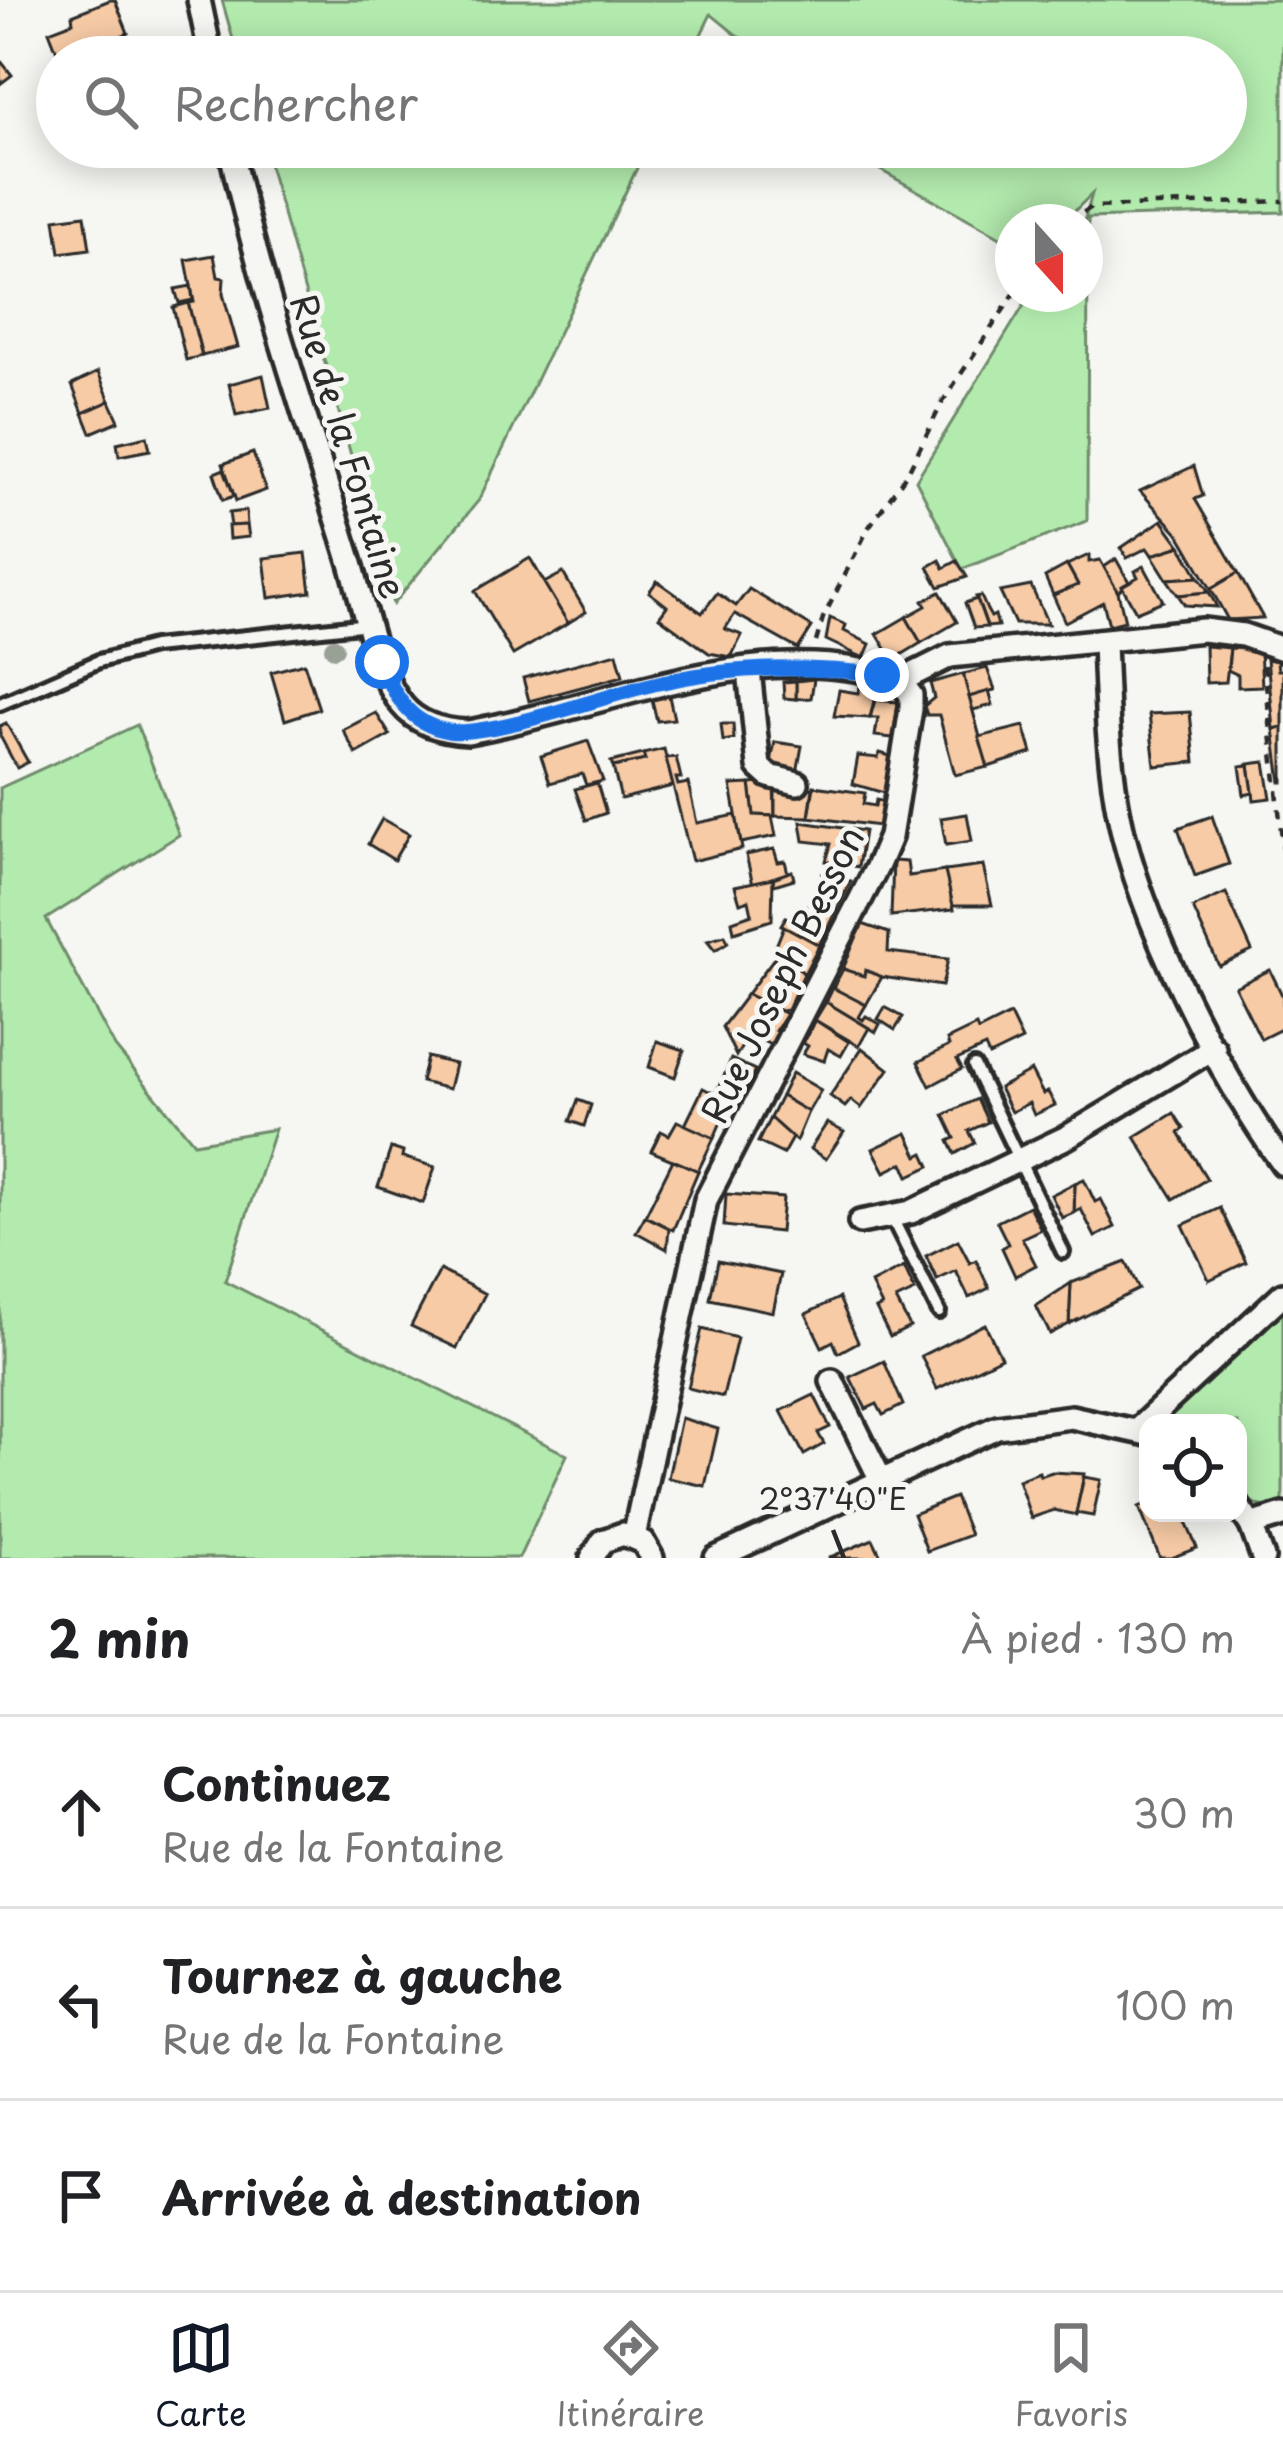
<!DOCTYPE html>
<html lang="fr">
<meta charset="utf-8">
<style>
body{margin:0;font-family:"Playpen Sans",sans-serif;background:#f2f2f2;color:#202124}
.controls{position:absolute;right:36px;bottom:36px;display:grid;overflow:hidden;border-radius:24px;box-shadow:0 6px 30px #0003}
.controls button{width:108px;height:108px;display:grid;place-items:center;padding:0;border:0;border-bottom:3px solid #e0e0e0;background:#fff;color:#202124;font:60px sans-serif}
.compass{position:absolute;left:995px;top:204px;width:108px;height:108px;border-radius:50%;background:#fff;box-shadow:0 6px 30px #0003;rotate:159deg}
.stop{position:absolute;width:36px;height:36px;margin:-27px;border:9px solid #1a73e8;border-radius:50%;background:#fff}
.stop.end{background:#1a73e8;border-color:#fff;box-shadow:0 3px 12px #0008}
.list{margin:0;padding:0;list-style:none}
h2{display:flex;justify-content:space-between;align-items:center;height:156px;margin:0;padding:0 48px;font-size:51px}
h2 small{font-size:39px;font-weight:400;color:#757577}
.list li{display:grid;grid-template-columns:78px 1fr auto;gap:36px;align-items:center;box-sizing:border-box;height:192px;padding:0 48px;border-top:3px solid #e0e0e0}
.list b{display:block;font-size:45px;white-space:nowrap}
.list p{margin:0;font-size:39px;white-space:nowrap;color:#757577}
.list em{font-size:39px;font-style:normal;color:#757577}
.icon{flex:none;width:66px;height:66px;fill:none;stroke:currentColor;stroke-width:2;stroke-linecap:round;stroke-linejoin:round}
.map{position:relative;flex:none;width:1283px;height:1558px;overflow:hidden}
.search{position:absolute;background:#fff;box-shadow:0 6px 30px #0003;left:36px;right:36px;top:36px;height:132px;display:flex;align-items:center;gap:30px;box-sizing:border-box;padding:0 42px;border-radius:66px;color:#757577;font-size:45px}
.sheet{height:732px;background:#fff}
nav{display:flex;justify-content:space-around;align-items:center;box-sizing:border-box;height:168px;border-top:3px solid #e0e0e0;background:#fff;font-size:33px;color:#757577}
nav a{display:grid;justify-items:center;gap:6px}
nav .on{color:#111827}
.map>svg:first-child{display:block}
.green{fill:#b3ebae;stroke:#6f8b6c;stroke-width:3}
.building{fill:#f7cba6;stroke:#2b2b2b;stroke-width:3}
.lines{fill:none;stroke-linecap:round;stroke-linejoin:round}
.service-casing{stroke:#2b2b2b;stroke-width:20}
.minor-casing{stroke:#2b2b2b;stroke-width:30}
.path{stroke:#2b2b2b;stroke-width:4.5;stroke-dasharray:9 9;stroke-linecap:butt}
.service{stroke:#f6f6f2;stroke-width:10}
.minor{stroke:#f6f6f2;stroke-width:21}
.tree{fill:#99a197}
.route{stroke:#1a73e8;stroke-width:15}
.ticks{fill:none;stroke:#2b2b2b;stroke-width:4.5}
.labels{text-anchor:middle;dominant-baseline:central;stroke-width:10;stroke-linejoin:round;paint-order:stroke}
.street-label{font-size:36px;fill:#2b2b2b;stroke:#f6f6f2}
.ticks-label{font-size:30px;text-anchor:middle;fill:#2b2b2b;stroke:#f6f6f2;stroke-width:10;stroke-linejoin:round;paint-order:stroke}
</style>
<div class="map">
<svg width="1283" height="1558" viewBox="0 0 1283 1558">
<rect width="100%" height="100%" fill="#f6f6f2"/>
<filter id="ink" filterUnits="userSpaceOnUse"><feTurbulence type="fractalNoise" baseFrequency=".00833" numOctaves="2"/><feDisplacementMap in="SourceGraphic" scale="24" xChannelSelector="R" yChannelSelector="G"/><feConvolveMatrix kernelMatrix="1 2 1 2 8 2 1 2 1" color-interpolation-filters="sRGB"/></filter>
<g filter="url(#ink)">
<g class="green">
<polygon points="222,0 1283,0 1283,212 1088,218 1087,521 962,569 916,480 1031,294 1085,294 1084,222 1092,194 1063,222 1013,222 1013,244 839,147 1226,147 1226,57 756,57 755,50 711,14 690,57 238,57"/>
<polygon points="264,147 647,147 479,500 393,604"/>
<polygon points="137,725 179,835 46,919 115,1047 194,1143 275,1129 225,1281 567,1455 519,1558 0,1558 0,788"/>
<path d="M1283,1308V1506C1263,1509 1251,1506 1238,1490V1423H1164V1414Z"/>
</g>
<g class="building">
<polygon points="110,0 115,0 128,33 82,53 83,57 59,57 49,31 73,22 72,15"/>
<polygon points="0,60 12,75 0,84"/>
<polygon points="85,215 90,249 60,253 55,219"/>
<polygon points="214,255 218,277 224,278 223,294 238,347 202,356 188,303 194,302 186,260"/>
<polygon points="191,286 193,300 179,303 175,289"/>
<polygon points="188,303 202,356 186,360 173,307"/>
<polygon points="98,372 110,401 83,413 72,385"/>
<polygon points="263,375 270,408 236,415 229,384"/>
<polygon points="110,401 119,421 91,433 83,413"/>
<polygon points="147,436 150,450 119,456 117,443"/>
<polygon points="253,453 266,490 236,501 223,464"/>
<polygon points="1194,466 1203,496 1195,499 1238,573 1211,589 1179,534 1140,491"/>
<polygon points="224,469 234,496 223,500 214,473"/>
<polygon points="246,511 247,525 231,526 229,513"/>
<polygon points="1162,520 1181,546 1152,555 1147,548 1127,558 1121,548"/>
<polygon points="247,525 249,537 229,539 228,526"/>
<polygon points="1181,546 1199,577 1167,579 1152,555"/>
<polygon points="306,553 311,592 269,598 264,558"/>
<polygon points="1089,555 1089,562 1100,560 1118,592 1125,621 1109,625 1103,602 1065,622 1053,595 1078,585 1067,565"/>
<polygon points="530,558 568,623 513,655 475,591"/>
<polygon points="1116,559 1129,582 1118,592 1104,567"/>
<polygon points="940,560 944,568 957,561 967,577 939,587 928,567"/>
<polygon points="1067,565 1078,585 1053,595 1045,577"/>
<polygon points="1144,566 1163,601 1136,612 1122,586 1138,577 1135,571"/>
<polygon points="563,573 586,612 568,623 544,583"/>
<polygon points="1238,573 1263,618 1228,620 1211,589"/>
<polygon points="1199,577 1209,592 1178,595 1167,579"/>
<polygon points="657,581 702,613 717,593 736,606 749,589 812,627 798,649 735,614 725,629 742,635 731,657 709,653 659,617 667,606 649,592"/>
<polygon points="1031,586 1048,624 1015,624 1000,592"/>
<polygon points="940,592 957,622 921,643 906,617 926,606 923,601"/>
<polygon points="1209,592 1217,607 1185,605 1178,595"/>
<polygon points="981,596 987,610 991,617 995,615 998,626 987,627 976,597"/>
<polygon points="977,599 987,627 974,628 965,603"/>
<polygon points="906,617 921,643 893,660 877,634"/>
<polygon points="830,618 846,625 844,631 870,644 864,658 826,640"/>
<polygon points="1205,646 1230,648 1226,682 1206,683"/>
<polygon points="1230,648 1260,650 1262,686 1238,687 1238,675 1228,670"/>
<polygon points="617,653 623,676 529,701 523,678"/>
<polygon points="1267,659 1277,661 1278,670 1283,670 1283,727 1274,729"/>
<polygon points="304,663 319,709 285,720 271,672"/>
<polygon points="987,668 995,690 969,697 963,674"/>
<polygon points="963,674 988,767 955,775 939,715 927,715 924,706 934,698 930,683"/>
<polygon points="814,679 811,698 796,699 796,681"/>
<polygon points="796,681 796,699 784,698 783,682"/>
<polygon points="859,688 876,691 870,718 834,716 839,690 858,693"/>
<polygon points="989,691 993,705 973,710 969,697"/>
<polygon points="669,696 674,719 657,721 652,700"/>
<polygon points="875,700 898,702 893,738 875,736 878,718 870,718"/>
<polygon points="1190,712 1195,762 1155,766 1149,714"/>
<polygon points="376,713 390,735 356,754 343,730"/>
<polygon points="6,723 28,762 17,768 0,736 0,726"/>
<polygon points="721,724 733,724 734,739 723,741"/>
<polygon points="1024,726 1032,753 988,767 979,737"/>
<polygon points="1283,727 1283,782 1281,782 1274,729"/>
<polygon points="588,741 603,781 586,785 582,774 550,783 541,756"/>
<polygon points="775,742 802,746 797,773 770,767"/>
<polygon points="664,749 673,786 621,799 613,767 645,760 643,754"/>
<polygon points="880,753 890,756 884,793 853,784 858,756 878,758"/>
<polygon points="643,754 645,760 613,767 611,762"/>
<polygon points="676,757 681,778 676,778 678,785 688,783 697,823 736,815 742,849 692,861 666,758"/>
<polygon points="1265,762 1271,798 1254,800 1249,764"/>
<polygon points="1249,765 1253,793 1244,795 1240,766"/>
<polygon points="774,782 775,816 754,815 750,784"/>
<polygon points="597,783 606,813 586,820 575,789"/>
<polygon points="750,784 754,815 772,816 776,836 741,843 731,785"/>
<polygon points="814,786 865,793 863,804 875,806 876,800 885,802 879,826 809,817"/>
<polygon points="813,788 809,817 775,816 775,789"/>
<polygon points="967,814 972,841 946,845 941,818"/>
<polygon points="1212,816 1229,864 1195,876 1178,828"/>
<polygon points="382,819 409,834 394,860 368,844"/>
<polygon points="801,822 864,831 858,867 826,861 831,844 804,841"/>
<polygon points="774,849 778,862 785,861 788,873 753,884 746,855"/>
<polygon points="893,861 907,862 909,876 945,871 954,909 891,916"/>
<polygon points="983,866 992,905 953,905 945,871"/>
<polygon points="792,871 794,879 774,885 773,878"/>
<polygon points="822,874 851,881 819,945 781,925 786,917 800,923"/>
<polygon points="773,878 772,920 734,932 732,921 752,914 749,900 740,903 735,886"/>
<polygon points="1226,893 1252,951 1219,966 1193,908"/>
<polygon points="862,924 889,933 888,952 948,959 942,986 882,977 865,970 864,976 843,969"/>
<polygon points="784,926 819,945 804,974 776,946"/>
<polygon points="725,935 728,942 715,950 707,940"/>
<polygon points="780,950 804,974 787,1010 781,1011 747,994"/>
<polygon points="843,969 864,976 865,970 882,977 866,1005 833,988"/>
<polygon points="1270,970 1283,997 1283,1028 1261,1039 1235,987"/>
<polygon points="833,988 866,1005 859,1017 863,1020 866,1016 880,1024 876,1032 826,1002"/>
<polygon points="747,994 786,1014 775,1031 780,1035 774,1047 750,1034 736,1056 722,1027"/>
<polygon points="826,1002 869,1028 859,1046 815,1020"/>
<polygon points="885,1007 903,1017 895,1030 878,1019"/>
<polygon points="1010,1015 1022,1040 989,1056 985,1047 957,1060 962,1069 930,1086 918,1062 949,1046 947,1040 976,1026 978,1031"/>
<polygon points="815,1020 849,1042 841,1056 828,1049 824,1061 803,1054 808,1046 803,1043"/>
<polygon points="657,1041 684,1050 675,1077 649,1067"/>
<polygon points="862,1048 889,1069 861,1108 851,1100 845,1107 830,1096"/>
<polygon points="427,1057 455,1064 449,1089 421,1082"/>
<polygon points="731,1059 755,1070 747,1086 724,1076"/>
<polygon points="1031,1071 1043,1094 1048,1092 1055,1105 1034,1115 1029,1103 1011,1112 999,1088"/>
<polygon points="792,1073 821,1090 808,1112 781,1096"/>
<polygon points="724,1076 747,1086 738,1103 731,1099 714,1138 685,1125 703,1088 715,1094"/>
<polygon points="781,1096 808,1112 796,1141 770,1118"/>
<polygon points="977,1099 988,1122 969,1131 975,1143 955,1154 949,1141 955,1138 944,1115"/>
<polygon points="578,1100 591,1105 584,1126 570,1121"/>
<polygon points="1174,1113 1184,1129 1179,1133 1207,1179 1174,1199 1135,1137"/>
<polygon points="770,1118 792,1138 783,1154 758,1142"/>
<polygon points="677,1121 714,1138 698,1171 651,1151 661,1131 669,1135"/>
<polygon points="827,1123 844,1132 826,1159 810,1149"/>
<polygon points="907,1133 918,1156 924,1153 930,1166 909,1176 903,1163 885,1172 873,1149"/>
<polygon points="391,1148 403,1152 402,1157 435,1167 423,1203 378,1187"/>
<polygon points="673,1160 698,1171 673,1230 645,1216"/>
<polygon points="1084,1179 1095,1202 1101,1199 1115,1227 1095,1237 1081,1209 1074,1213 1075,1183"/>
<polygon points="1075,1183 1074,1213 1062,1218 1051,1195"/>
<polygon points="726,1194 783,1198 780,1232 724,1226"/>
<polygon points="1029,1206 1041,1229 1022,1238 1036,1265 1015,1276 1002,1248 1008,1244 997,1222"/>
<polygon points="1220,1208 1246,1262 1209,1280 1183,1225"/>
<polygon points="645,1216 669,1228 667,1249 636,1232"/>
<polygon points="958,1240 970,1263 976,1260 989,1288 969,1298 956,1271 937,1280 926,1256"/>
<polygon points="718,1261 781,1274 773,1312 710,1299"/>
<polygon points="1126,1262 1139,1289 1069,1324 1071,1283"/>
<polygon points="904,1267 915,1291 896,1300 910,1327 890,1337 876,1309 882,1306 871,1284"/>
<polygon points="440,1270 485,1294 457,1348 411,1326"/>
<polygon points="1071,1283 1069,1324 1050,1334 1036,1306"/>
<polygon points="839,1298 858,1342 838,1353 833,1341 822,1347 806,1314"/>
<polygon points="985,1324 1001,1357 937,1389 921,1356"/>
<polygon points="702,1329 737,1338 723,1397 688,1388"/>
<polygon points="884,1361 903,1405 883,1415 877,1404 866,1409 850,1377"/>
<polygon points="814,1395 830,1427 818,1433 824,1444 804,1455 781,1411"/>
<polygon points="681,1418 718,1429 705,1486 668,1478"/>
<polygon points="1039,1472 1040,1476 1052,1472 1084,1474 1076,1515 1054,1510 1031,1518 1018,1480"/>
<polygon points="1084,1477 1101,1480 1093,1516 1076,1513"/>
<polygon points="955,1497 970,1535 927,1551 913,1514"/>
<polygon points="1148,1503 1148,1513 1182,1513 1197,1548 1171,1558 1160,1558 1139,1507"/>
<polygon points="873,1539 882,1558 828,1558"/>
</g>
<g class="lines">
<g class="service-casing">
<g id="service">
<polyline points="0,704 99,661 153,647 369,624"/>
<polyline points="974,1066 1063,1252"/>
<polyline points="892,1218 939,1312"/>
</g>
</g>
<g class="minor-casing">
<g id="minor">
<polyline points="199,0 211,57"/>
<path d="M230,147C260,287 308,423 350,560C363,602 375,671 402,705C418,725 444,731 468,732C601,709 765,631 900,681"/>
<path d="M1104,641C1106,699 1108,759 1119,815C1140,921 1220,1076 1283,1164"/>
<polyline points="749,670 759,767 769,776 797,783"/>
<polyline points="860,1222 911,1212 1067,1137 1214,1048"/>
<polyline points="832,1381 881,1480"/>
<polyline points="1138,1429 1283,1294"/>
<polyline points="1238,1506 1251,1525 1263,1558"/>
<polyline points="1251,1525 1283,1515"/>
<polyline points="634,1537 706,1200 878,865 890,837 911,709 911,695 900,681 950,656 1203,630 1243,635 1283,649"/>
<polyline points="592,1558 603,1541 623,1534 643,1542 652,1558"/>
<polyline points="716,1558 997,1427 1071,1417 1148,1434"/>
</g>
</g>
<g class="path">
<polyline points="1068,222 1092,207 1283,201"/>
<polyline points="816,642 823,618 869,527 908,472 943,401 1014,294"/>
<polyline points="1264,665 1283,849"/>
</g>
<use href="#service" class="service"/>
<use href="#minor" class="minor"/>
</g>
<circle class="tree" cx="334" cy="648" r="10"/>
</g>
<g class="lines" filter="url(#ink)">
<path class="route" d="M382,662C393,696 410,724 448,731C488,738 608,695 654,684C729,666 806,665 882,675"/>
</g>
<path class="ticks" d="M833,1530L844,1558"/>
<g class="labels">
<g class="street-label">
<text transform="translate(350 446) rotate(73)">Rue de la Fontaine</text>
<text transform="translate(781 974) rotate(-64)">Rue Joseph Besson</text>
</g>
</g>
<g class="ticks-label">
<text x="833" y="1510">2°37'40"E</text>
</g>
</svg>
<div class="controls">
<button><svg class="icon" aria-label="locate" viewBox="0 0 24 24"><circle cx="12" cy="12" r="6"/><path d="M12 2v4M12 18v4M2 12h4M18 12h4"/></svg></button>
</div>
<svg class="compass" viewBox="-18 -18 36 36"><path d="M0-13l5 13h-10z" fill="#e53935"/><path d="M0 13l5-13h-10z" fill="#757577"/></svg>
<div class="stop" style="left:382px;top:662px"></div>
<div class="stop end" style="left:882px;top:675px"></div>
<div class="search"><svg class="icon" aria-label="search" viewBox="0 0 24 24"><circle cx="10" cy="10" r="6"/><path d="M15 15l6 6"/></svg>Rechercher</div>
</div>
<section class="sheet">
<h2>2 min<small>À pied · 130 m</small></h2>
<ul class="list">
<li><svg class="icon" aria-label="ahead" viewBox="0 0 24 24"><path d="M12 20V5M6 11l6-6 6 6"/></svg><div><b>Continuez</b><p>Rue de la Fontaine</p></div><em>30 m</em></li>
<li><svg class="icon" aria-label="left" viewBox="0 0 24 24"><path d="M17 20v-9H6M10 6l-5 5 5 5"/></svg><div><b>Tournez à gauche</b><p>Rue de la Fontaine</p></div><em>100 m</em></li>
<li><svg class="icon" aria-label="arrive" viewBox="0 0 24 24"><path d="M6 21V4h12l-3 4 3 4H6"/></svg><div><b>Arrivée à destination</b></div></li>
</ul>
</section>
<nav>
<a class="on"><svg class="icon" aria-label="map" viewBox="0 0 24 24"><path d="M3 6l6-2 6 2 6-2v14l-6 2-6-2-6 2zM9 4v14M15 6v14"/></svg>Carte</a>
<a><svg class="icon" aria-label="directions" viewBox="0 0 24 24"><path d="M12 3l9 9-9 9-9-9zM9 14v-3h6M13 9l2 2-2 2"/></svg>Itinéraire</a>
<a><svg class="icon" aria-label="saved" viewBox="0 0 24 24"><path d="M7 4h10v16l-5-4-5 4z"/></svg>Favoris</a>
</nav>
